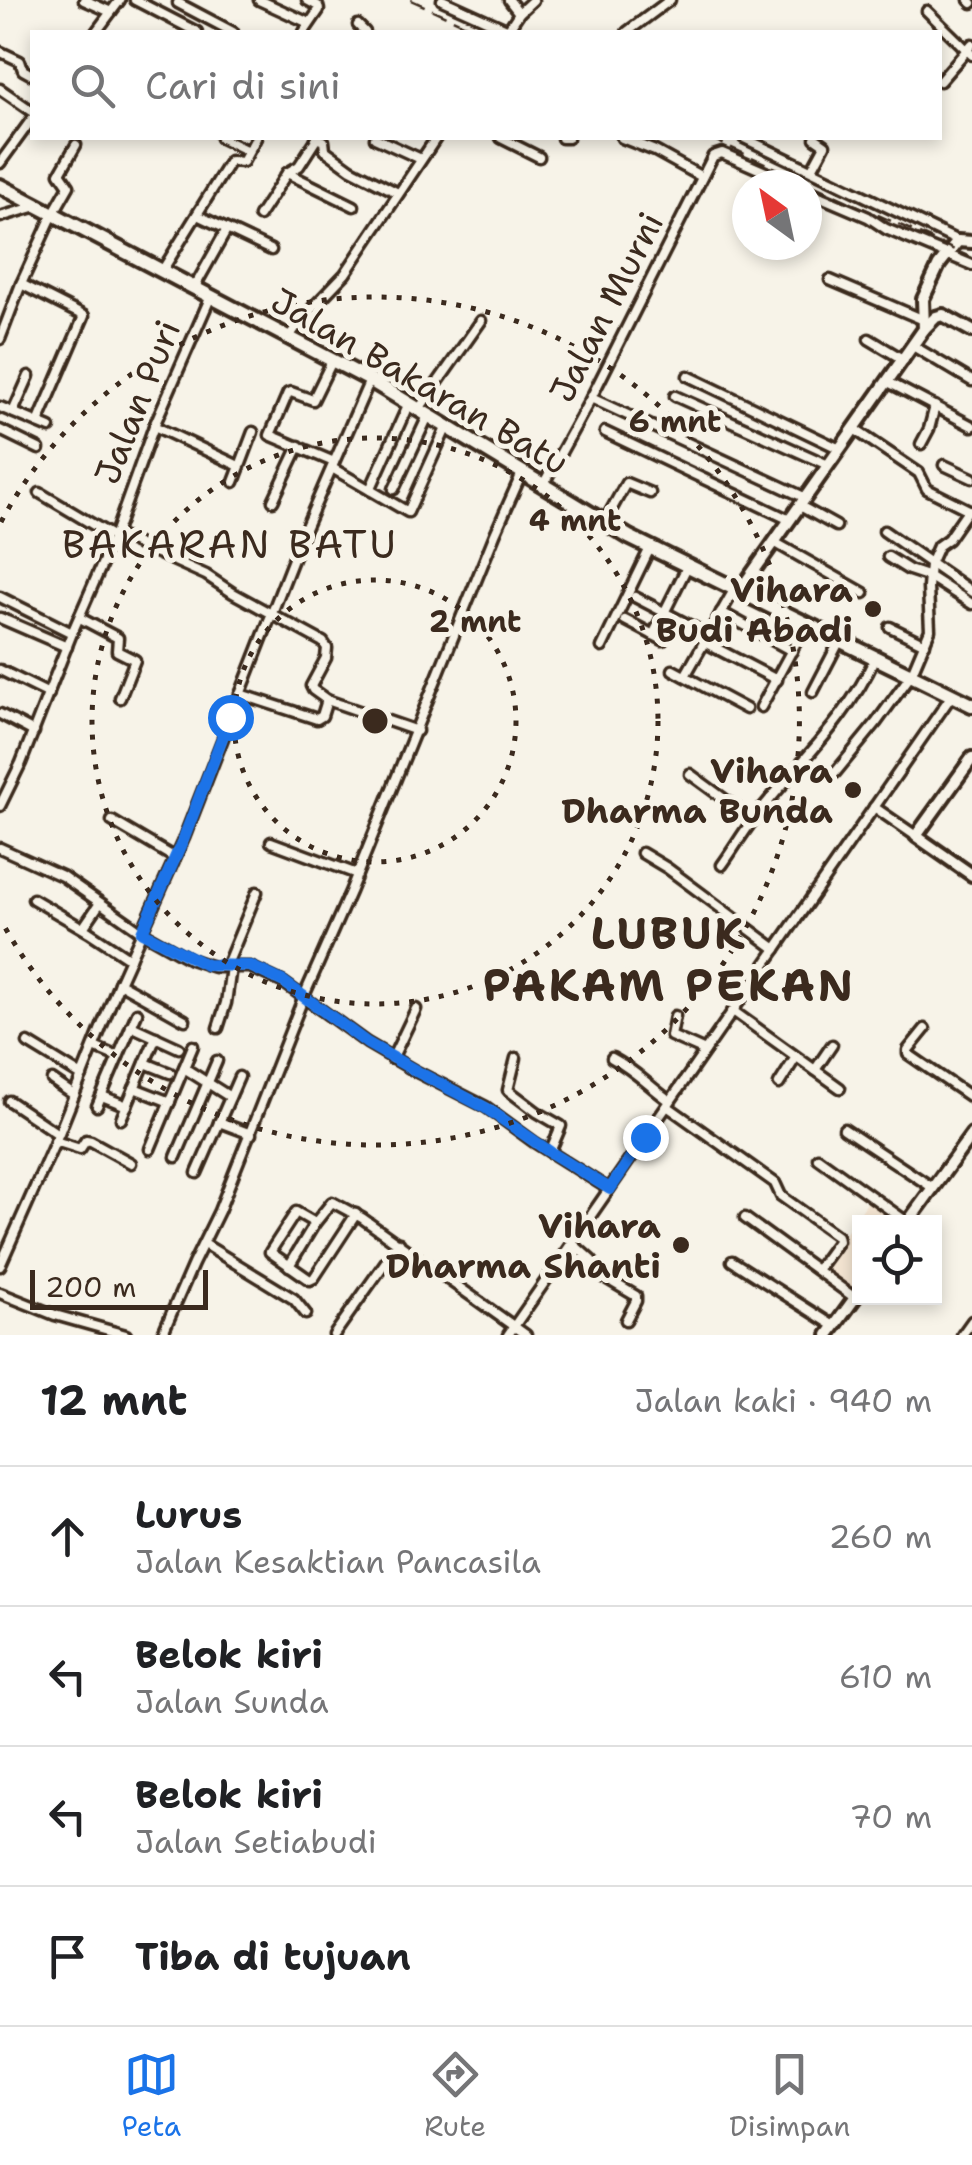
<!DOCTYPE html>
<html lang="id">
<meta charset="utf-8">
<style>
body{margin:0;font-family:"Shantell Sans",sans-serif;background:#f2f2f2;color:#202124}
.controls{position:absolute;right:30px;bottom:30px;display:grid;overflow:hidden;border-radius:0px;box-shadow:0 5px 15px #0003}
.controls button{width:90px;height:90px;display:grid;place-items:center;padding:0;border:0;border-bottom:2px solid #e0e0e0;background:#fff;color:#202124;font:50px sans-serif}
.compass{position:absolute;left:732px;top:170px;width:90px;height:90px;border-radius:50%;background:#fff;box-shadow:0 5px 15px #0003;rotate:327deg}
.scale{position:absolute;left:30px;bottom:25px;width:178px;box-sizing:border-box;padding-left:10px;border:5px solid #3b2a1e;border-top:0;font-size:28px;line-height:35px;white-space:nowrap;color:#3b2a1e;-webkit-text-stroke:8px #f7f3e8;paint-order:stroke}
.stop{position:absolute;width:30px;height:30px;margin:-22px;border:8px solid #1a73e8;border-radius:50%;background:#fff}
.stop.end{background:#1a73e8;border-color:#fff;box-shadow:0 2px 10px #0008}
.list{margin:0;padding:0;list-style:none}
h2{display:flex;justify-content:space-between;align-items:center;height:130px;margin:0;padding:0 40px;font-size:42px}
h2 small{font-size:32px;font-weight:400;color:#757577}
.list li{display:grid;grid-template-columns:65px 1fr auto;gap:30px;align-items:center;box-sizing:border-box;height:140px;padding:0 40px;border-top:2px solid #e0e0e0}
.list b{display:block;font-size:38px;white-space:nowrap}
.list p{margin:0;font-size:32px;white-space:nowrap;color:#757577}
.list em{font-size:32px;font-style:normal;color:#757577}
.icon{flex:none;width:55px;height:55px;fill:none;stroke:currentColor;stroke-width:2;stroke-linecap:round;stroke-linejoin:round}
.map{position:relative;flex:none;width:972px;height:1335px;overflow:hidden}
.search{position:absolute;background:#fff;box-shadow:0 5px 15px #0003;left:30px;right:30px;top:30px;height:110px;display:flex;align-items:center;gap:25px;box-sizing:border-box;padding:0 35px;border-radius:0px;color:#757577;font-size:38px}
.sheet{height:690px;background:#fff}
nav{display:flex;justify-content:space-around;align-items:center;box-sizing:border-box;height:140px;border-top:2px solid #e0e0e0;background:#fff;font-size:28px;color:#757577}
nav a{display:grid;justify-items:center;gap:5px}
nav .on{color:#1a73e8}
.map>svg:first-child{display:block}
.built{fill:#f4e5d2}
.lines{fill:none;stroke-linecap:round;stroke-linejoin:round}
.minor-casing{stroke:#3b2a1e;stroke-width:15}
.major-casing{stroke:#3b2a1e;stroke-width:18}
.highway-casing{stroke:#3b2a1e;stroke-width:20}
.minor{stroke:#f7f3e8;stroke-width:8}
.major{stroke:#f7f3e8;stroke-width:10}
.highway{stroke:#f7f3e8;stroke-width:12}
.rail{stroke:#3b2a1e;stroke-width:2.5;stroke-dasharray:15 8;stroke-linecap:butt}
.route{stroke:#1a73e8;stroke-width:12}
.ring{fill:none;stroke:#3b2a1e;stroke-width:5;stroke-dasharray:5 10}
.poi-dot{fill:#3b2a1e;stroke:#f7f3e8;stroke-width:4}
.labels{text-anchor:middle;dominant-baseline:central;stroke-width:10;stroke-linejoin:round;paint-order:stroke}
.street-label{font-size:35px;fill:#3b2a1e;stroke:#f7f3e8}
.poi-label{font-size:35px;font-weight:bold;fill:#3b2a1e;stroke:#f7f3e8;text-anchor:end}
.quarter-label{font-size:40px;letter-spacing:2.5px;fill:#3b2a1e;stroke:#f7f3e8}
.district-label{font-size:45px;font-weight:bold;letter-spacing:2.5px;fill:#3b2a1e;stroke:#f7f3e8}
.centre{fill:#3b2a1e;stroke:#f7f3e8;stroke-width:5}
.ring-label{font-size:30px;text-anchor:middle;font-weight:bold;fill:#3b2a1e;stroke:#f7f3e8;stroke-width:10;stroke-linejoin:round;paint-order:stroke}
</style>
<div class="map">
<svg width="972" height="1335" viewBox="0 0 972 1335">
<rect width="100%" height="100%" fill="#f7f3e8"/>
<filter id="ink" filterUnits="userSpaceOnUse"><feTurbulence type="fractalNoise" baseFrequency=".01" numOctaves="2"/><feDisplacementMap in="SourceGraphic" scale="20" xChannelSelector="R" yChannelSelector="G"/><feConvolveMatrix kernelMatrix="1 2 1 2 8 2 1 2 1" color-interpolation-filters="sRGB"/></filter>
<g filter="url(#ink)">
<polygon class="built" points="869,1200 901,1222 860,1222 859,1283 851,1295 818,1273"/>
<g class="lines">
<g class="minor-casing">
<g id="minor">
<polyline points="84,0 111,12"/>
<polyline points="135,0 197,32"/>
<polyline points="259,0 309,23"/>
<polyline points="442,0 513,32"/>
<polyline points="509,0 519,13"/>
<polyline points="969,0 972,3"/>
<polyline points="178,3 233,32"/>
<polyline points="927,11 972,55"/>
<polyline points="358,25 365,32"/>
<polyline points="508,30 519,13 533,0"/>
<polyline points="96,32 120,0"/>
<polyline points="304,32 319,10 318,6 307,0"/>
<polyline points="627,32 670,0"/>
<polyline points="1,52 20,61 23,70 32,75"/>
<polyline points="940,81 972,44"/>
<polyline points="0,89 32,111"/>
<polyline points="221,138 248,151"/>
<polyline points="316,138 324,141 325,150 351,169 398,193"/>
<polyline points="375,138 421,159"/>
<polyline points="501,138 539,157"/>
<polyline points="562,138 568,138"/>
<polyline points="622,138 655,151 702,177"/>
<polyline points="744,138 958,241"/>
<polyline points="0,163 32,119"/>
<polyline points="812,169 825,145 815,138"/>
<polyline points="287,173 354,206"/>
<polyline points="807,191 868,217 886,229 972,265"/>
<polyline points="197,215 271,250"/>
<polyline points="259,216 287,173 299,166 317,138"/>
<polyline points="0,217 37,206"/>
<polyline points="162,271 230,161 243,162 256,138"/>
<polyline points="830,280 924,320"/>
<polyline points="21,284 84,316 38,423"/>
<polyline points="194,288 226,231"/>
<polyline points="289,337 301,320 345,274 436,138"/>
<polyline points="0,339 21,284 53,214 69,186 60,173 76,145"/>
<polyline points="869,339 904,360"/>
<polyline points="913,346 972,381"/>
<polyline points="333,359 313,400 291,392 288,393 270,435 334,462"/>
<polyline points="688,376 840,449"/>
<polyline points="888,382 972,426"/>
<polyline points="675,396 828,465"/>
<polyline points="591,398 806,498"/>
<polyline points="0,407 50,428"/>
<polyline points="419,409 481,321"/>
<polyline points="13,412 29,376"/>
<polyline points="154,426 239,466"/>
<polyline points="854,429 919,473 927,489 971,511"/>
<polyline points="0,430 39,449"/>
<polyline points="605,432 790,520"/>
<polyline points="921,444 929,429 935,406"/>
<polyline points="944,465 972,478"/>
<polyline points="332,468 408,512 447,426"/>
<polyline points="234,482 253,432"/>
<polyline points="543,485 591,398 713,156 722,153 795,185"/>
<polyline points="394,489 428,416"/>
<polyline points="370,490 409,403"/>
<polyline points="40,493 114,537"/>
<polyline points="273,501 299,446"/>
<polyline points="800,506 836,526"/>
<polyline points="604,523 626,483 650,493"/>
<polyline points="884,531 972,592"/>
<polyline points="115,534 206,575 233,593 323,642 327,648 326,658 311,686 313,690 327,700"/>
<polyline points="774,542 864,593"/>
<polyline points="888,557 909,570 930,577 972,604"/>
<polyline points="0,597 72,633"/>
<polyline points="635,597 708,635"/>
<polyline points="721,612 792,651"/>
<polyline points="0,618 67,647"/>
<polyline points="80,618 118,638 117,651 135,660 120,698"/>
<polyline points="625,620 663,640"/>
<polyline points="890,627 925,644"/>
<polyline points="653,635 687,567"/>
<polyline points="704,642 777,680"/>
<polyline points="602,647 650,548"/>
<polyline points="0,670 49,694"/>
<polyline points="673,670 746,709"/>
<polyline points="685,676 734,590"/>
<polyline points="813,692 840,640"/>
<polyline points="240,694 317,719 322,716 327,700 417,731"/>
<polyline points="761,707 806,624"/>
<polyline points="0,714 34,732"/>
<polyline points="835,773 876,723 911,675 930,630 928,588 930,564 938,546 948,539 968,510"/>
<polyline points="690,774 753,820"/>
<polyline points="0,806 21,763 72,633 114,537 154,426 211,296"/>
<polyline points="874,807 916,836"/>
<polyline points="112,821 175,858"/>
<polyline points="271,842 357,874"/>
<polyline points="0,848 62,876 142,932 190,959 214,967 250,967 284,983 367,1043 415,1071 486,1107 534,1142 609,1189"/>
<polyline points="642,853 667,868 776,949"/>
<path d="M722,865C733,850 742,834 753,820C795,766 847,721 875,658"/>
<polyline points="33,899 89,932 130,959"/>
<polyline points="83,928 100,903"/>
<polyline points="226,967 257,892"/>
<polyline points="119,983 185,1020"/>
<polyline points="733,1011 840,1088"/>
<polyline points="675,1016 671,1036 705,1051"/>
<polyline points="131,1026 179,1048"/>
<polyline points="218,1028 226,1003 231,967"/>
<polyline points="925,1029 908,1050 908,1054 972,1098"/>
<polyline points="28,1043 82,1076"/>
<polyline points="94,1047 118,1057"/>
<polyline points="516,1058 508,1090 537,1112 561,1126 550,1152"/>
<path d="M612,1058C635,1070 650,1087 670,1101"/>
<polyline points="392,1059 416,1009"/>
<polyline points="145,1063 170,1073"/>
<polyline points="184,1068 230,1097"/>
<polyline points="815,1070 832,1045"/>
<polyline points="52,1080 74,1095"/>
<polyline points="779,1084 796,1057"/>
<polyline points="134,1088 170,1102"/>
<polyline points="102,1096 127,1106"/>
<polyline points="9,1101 58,1134"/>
<polyline points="97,1106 137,1013"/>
<polyline points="667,1106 775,1183 781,1196 837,1236 838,1241 817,1270"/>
<polyline points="121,1119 156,1037"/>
<polyline points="219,1122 251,1134"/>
<polyline points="844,1129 933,1188"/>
<polyline points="55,1141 80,1149 86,1140 91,1141 131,1163"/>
<polyline points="150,1149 193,1046"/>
<polyline points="176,1157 217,1061"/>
<polyline points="818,1158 907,1222"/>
<polyline points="197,1173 239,1077"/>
<polyline points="745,1218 855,1298"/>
<polyline points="315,1223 296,1212 270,1252 310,1280 314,1278 356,1214"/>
<polyline points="572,1243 591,1260 604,1277 636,1296 636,1301 626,1320"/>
<polyline points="204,1244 294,1299 306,1314"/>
<polyline points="732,1261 834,1326"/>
<polyline points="0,1266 59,1133 119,983 184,838 304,531 370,380"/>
<polyline points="289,1266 315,1223 332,1202 362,1218 526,1335"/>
<polyline points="0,1293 55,1315 126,1335"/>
<polyline points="162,1335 193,1264 219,1211 304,996 350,892 495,534 522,473"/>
<polyline points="334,1335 399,1243"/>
<polyline points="508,1335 952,695"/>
<polyline points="962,1335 972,1321"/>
</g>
</g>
<g class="major-casing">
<g id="major">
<polyline points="924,329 936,317 943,315 972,331"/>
<polyline points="739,592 924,329 923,299 939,265 958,241 972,242"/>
<polyline points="972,758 916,836 972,875"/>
<polyline points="908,1222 972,1134"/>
<polyline points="828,1335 860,1291"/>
</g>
</g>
<g class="highway-casing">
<polyline id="highway" points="0,186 370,380 629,537 972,705"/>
</g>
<use href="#minor" class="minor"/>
<use href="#major" class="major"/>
<use href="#highway" class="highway"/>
<g class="rail">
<polyline points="411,0 481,32"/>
<polyline points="710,138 972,258"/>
</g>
</g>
</g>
<g class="lines" filter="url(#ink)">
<polyline class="route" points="230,717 184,838 142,932 206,965 250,966 284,982 367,1043 416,1071 486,1108 550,1152 610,1189 645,1137"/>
</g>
<g class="ring">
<circle cx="375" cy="721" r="141"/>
<circle cx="375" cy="721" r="283"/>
<path d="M1 522A424 424 0 1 1 1 920"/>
</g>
<g class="poi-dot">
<circle cx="873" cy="609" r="10"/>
<circle cx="853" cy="790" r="10"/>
<circle cx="681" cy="1245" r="10"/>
</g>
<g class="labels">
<g class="street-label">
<text transform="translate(606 307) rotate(-63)">Jalan Murni</text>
<text transform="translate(420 381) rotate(30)">Jalan Bakaran Batu</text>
<text transform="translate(137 402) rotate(-68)">Jalan Puri</text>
</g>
<g class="poi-label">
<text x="853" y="589">Vihara<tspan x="853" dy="40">Budi Abadi</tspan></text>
<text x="833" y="770">Vihara<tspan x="833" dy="40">Dharma Bunda</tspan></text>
<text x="661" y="1225">Vihara<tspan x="661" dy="40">Dharma Shanti</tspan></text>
</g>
<g class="quarter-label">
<text x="230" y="544">BAKARAN BATU</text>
</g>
<g class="district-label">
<text x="669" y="933">LUBUK<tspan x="669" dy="52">PAKAM PEKAN</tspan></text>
</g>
</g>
<circle cx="375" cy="721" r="15" class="centre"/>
<g class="ring-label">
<text x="675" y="432">6 mnt</text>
<text x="575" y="531">4 mnt</text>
<text x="475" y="632">2 mnt</text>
</g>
</svg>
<div class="controls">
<button><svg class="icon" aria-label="locate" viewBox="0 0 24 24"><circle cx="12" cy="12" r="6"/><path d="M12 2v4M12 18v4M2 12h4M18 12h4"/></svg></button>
</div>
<svg class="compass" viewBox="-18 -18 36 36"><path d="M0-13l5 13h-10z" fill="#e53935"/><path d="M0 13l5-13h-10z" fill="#757577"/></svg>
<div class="scale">200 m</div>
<div class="stop" style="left:230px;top:717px"></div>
<div class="stop end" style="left:645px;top:1137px"></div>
<div class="search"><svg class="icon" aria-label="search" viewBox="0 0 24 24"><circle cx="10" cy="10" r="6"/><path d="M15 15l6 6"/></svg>Cari di sini</div>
</div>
<section class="sheet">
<h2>12 mnt<small>Jalan kaki · 940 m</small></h2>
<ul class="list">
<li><svg class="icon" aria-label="ahead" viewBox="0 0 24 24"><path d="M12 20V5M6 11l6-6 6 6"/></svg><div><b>Lurus</b><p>Jalan Kesaktian Pancasila</p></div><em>260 m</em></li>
<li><svg class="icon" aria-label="left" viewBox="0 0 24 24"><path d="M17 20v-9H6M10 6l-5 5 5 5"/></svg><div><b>Belok kiri</b><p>Jalan Sunda</p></div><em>610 m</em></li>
<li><svg class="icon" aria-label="left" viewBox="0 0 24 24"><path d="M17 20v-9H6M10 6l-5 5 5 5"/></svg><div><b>Belok kiri</b><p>Jalan Setiabudi</p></div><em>70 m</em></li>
<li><svg class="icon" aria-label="arrive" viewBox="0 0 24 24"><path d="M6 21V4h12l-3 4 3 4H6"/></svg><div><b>Tiba di tujuan</b></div></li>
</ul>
</section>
<nav>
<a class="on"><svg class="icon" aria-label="map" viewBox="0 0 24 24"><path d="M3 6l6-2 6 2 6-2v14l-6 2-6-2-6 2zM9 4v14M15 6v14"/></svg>Peta</a>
<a><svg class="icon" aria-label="directions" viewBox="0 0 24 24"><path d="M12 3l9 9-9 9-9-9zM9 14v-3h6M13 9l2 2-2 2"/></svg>Rute</a>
<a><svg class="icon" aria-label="saved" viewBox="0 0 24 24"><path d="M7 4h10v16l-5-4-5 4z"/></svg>Disimpan</a>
</nav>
